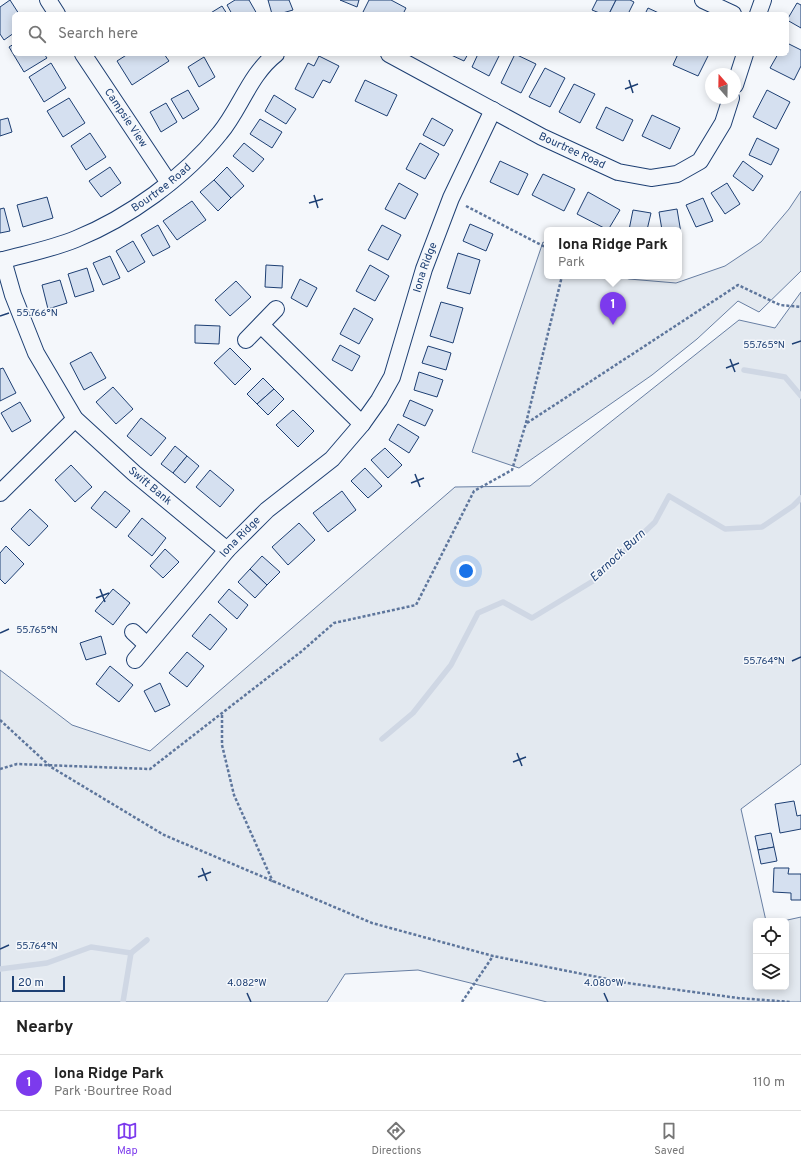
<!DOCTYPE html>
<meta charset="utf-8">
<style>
body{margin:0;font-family:Overpass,sans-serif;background:#f6f6f6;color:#222}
.controls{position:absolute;right:12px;bottom:12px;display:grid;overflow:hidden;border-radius:6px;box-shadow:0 2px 10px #0003}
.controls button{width:36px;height:36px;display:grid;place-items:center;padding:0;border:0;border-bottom:1px solid #e0e0e0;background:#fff;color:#222;font:20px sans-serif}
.compass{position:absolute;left:705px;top:68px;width:36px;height:36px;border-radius:50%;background:#fff;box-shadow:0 2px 10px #0003;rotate:340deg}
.scale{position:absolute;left:12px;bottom:10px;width:53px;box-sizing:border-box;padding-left:4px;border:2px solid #1d3f73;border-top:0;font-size:11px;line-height:14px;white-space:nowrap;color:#1d3f73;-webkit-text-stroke:3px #f4f7fb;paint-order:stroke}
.you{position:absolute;left:466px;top:571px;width:14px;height:14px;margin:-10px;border:3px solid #fff;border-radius:50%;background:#1a73e8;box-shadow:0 0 0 6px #1a73e833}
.badge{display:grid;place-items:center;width:26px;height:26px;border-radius:50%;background:#7c3aed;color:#fff;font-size:13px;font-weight:700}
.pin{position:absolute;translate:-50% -33px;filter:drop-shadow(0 1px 2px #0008)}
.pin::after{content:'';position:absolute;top:21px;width:14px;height:12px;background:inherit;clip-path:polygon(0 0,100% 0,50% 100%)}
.popup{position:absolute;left:544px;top:227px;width:138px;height:52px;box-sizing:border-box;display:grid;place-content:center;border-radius:6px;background:#fff;filter:drop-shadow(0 1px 3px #0005);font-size:13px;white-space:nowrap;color:#767676}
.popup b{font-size:15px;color:#222}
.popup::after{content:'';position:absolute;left:50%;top:100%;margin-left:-8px;border:8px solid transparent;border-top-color:#fff}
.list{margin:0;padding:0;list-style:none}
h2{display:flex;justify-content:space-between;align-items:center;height:52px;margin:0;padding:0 16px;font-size:17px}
h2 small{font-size:13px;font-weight:400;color:#767676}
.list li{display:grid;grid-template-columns:26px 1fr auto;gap:12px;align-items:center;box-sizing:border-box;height:56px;padding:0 16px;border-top:1px solid #e0e0e0}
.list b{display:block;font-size:15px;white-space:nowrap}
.list p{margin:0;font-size:13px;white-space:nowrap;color:#767676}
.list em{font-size:13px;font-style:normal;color:#767676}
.icon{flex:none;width:22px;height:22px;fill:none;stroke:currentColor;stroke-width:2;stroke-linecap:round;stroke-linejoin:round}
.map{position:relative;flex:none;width:801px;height:1002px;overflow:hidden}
.search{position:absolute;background:#fff;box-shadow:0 2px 10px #0003;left:12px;right:12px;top:12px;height:44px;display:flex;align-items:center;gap:10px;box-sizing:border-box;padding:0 14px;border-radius:6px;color:#767676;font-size:15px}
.sheet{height:108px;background:#fff}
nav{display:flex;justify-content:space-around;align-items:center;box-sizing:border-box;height:56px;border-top:1px solid #e0e0e0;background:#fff;font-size:11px;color:#767676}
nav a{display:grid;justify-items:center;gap:2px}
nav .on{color:#7c3aed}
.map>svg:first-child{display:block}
.green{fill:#e3e9f0;stroke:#687fa3}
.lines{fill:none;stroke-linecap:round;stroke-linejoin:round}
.stream{stroke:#cfd7e4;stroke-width:5.5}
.building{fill:#d5e0f0;stroke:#1d3f73}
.street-casing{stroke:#1d3f73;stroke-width:18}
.path{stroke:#5e769c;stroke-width:2.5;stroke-dasharray:3 2;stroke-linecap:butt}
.street{stroke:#f4f7fb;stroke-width:16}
.ticks{fill:none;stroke:#1d3f73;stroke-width:1.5}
.labels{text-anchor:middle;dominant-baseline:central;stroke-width:3;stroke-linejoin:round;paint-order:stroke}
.street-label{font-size:11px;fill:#1d3f73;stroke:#f4f7fb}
.water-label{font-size:12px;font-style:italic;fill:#1d3f73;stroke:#f4f7fb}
.ticks-label{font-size:10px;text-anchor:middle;fill:#1d3f73;stroke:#f4f7fb;stroke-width:3;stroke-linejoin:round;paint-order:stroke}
</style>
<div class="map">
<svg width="801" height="1002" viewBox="0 0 801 1002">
<rect width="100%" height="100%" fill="#f4f7fb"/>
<g class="green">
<polygon points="801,191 801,271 759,312 738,301 697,339 652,375 519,468 472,452 543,242 547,244 547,276 619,276 629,279 676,283 725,266 761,242 789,209"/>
<polygon points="801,292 801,764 741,809 766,921 756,921 756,987 786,987 786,921 783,921 801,917 801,1002 547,1002 418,970 345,974 327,1002 0,1002 0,670 72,725 150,751 455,487 530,486 739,320 775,328"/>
</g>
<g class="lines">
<g class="stream">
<polyline points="744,370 785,377 801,396"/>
<polyline points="382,739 413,713 451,665 478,613 503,602 532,618 593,581 655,522 669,496 725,529 762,527 793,506 801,498"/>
<polyline points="0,969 47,963 91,947 131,953 147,940"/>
<polyline points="123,1002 131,953"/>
</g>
</g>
<g class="building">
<polygon points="10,0 19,14 14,14 14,33 4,40 0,34 0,7"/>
<polygon points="235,0 249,0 257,14 232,14 227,5"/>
<polygon points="268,0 289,0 293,10 279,14 272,14"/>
<polygon points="340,0 359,0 357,7"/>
<polygon points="369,0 391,0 406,8 403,14 367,14 363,12"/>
<polygon points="597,0 616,0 609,14 602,14 592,10"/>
<polygon points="616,0 630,0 634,2 628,14 609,14"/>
<polygon points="797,3 801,5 801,28 787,20"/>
<polygon points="222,6 227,14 209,14"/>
<polygon points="648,8 661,14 645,14"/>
<polygon points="787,43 801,50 801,66 794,80 770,68 778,54 787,54"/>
<polygon points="14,44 14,54 44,54 47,58 24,72 9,47"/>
<polygon points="128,54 164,54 169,61 132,85 117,61"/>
<polygon points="449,54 468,54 464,61"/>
<polygon points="478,54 500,54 489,76 472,67"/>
<polygon points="515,54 536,64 521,93 501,83"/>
<polygon points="678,54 709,54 698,76 673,65"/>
<polygon points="319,56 339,66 330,83 323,80 313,98 295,89 308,63 314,66"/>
<polygon points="204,57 215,77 199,87 188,67"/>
<polygon points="51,63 66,88 44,102 29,77"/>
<polygon points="545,68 565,78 550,107 529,97"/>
<polygon points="365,80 397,95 387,116 355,101"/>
<polygon points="574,84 595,94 580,123 559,112"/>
<polygon points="188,90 199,109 183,119 171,99"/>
<polygon points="767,90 790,102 776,129 753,117"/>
<polygon points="274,95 296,109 286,124 265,111"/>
<polygon points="69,98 85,123 63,137 47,111"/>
<polygon points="166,103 177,122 161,132 150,112"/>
<polygon points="606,107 633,120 623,141 596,128"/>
<polygon points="652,115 680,128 670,149 642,136"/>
<polygon points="8,118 12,132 0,136 0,120"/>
<polygon points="432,118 453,130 444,146 423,135"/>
<polygon points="260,119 282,132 272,148 250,134"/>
<polygon points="90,133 106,157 86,170 71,146"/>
<polygon points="757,138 779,149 771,165 749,155"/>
<polygon points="244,143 264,159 253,172 233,156"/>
<polygon points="420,143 439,154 425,179 406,169"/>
<polygon points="500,161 528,174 518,195 490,182"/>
<polygon points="743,161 763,176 753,191 733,176"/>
<polygon points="110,167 121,183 101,197 89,181"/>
<polygon points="227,167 244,186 231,198 214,180"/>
<polygon points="543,174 575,189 564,211 532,195"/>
<polygon points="214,180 231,198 218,211 200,192"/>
<polygon points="399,183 418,194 405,219 385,209"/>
<polygon points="727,183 740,204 725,214 711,193"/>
<polygon points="588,192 620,210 608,230 577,214"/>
<polygon points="47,197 53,218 23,227 17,205"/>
<polygon points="703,198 713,221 696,227 686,205"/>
<polygon points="192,201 206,220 177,240 163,221"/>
<polygon points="4,208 10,231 0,233 0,209"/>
<polygon points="677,209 681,233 679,234 679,230 662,230 659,212"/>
<polygon points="633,210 651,213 647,230 629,230"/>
<polygon points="470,224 493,234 486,251 463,241"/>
<polygon points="158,225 170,247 153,256 141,235"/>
<polygon points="382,225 401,235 388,260 368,250"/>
<polygon points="133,241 145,262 128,272 116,251"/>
<polygon points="458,253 480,260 470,294 447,288"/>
<polygon points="110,256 120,278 103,285 93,263"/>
<polygon points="266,265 283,266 282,288 265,287"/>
<polygon points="370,265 389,276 375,301 356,291"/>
<polygon points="87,268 94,291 75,297 68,274"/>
<polygon points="300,279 317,288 307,307 291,298"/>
<polygon points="60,280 67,303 48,309 42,285"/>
<polygon points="236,281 251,297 230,316 215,300"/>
<polygon points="441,302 463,308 453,343 430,336"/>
<polygon points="354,308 373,319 359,344 340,334"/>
<polygon points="195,325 220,326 219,344 195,343"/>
<polygon points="340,345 360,356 352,371 332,360"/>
<polygon points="428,346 451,353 446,370 422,363"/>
<polygon points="230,348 251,369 235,385 214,363"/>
<polygon points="91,352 106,378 84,390 70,363"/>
<polygon points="3,368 16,393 0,401 0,369"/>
<polygon points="419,372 443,380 437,397 414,390"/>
<polygon points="263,378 274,389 257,404 247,394"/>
<polygon points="113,387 133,409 116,424 96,402"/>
<polygon points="274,389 284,399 268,415 257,404"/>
<polygon points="410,400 433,410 425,426 403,416"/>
<polygon points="20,402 31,421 12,432 1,413"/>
<polygon points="293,410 314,431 298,447 276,425"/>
<polygon points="141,418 166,438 151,456 127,436"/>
<polygon points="398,424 419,437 409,453 389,440"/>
<polygon points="175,446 187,456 173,473 161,464"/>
<polygon points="385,448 402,465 388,478 371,460"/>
<polygon points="187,456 199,466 185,483 173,473"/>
<polygon points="71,465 92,487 75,502 55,480"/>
<polygon points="365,468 382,486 368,498 351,481"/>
<polygon points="210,470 234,490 220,507 196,487"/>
<polygon points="105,491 130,511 116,528 91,508"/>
<polygon points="342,491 356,510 328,532 313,513"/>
<polygon points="30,509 48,526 29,546 11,529"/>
<polygon points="142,518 166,538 152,556 128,536"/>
<polygon points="299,523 315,540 288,565 272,547"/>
<polygon points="6,546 24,564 5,584 0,579 0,553"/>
<polygon points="165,549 179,562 163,578 150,566"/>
<polygon points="262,556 280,572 267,585 250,569"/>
<polygon points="250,569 267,585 255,598 238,582"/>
<polygon points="113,589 130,603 113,625 95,611"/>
<polygon points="229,589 248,605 237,619 218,602"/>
<polygon points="210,614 227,629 210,650 192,636"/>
<polygon points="101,636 106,654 86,660 80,643"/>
<polygon points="187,652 204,666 187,687 169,673"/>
<polygon points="110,666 133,685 119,702 96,684"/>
<polygon points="160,683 170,705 155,712 144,691"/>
<polygon points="794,801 797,816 801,815 801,829 780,833 775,804"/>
<polygon points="771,833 774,847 758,850 755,836"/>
<polygon points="774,847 777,861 761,864 758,850"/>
<polygon points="774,868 789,868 788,874 801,874 801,900 791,900 791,893 773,892"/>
</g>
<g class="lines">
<g class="street-casing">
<g id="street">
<polyline points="48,0 57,14"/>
<polyline points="703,0 733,14"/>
<polyline points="758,14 763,0"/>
<path id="s1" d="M83,54L169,183"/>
<path id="s2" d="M389,54L542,137L618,172L651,178L677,174L700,161L723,123L731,98"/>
<polyline points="735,85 745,54"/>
<path id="s3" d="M3,260L13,295L36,353L75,419L134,473L227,550"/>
<path id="s4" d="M0,261C25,254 52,249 76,239C128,218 185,177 220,133C240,109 250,74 276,54"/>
<polyline points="261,325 362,424"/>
<polyline points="246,340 276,309"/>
<polyline points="0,493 75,419"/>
<polyline points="133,632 147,645"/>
<path id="s5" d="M135,660L227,550L267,510L332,459L362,424L379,400L392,377L424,269L451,198L493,110"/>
</g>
</g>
<g class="path">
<polyline points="466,206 547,248"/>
<polyline points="527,423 738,285 780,305 801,307"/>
<polyline points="222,715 222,745 234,795 273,882"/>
<polyline points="0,720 51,767 164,835 372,923 493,956 627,983 738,998 790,1002"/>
<polyline points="0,769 17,764 150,769 302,651 334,623 416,605 474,491 512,470 526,423 562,276"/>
<polyline points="462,1002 493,956"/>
</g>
<use href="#street" class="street"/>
</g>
<path class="ticks" d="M629,80L633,93M625,89L638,84M314,195L318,208M309,203L323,199M0,316L9,313M792,344L801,341M730,359L735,372M726,368L739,363M415,474L420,487M411,483L424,478M100,589L105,602M96,598L109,593M0,633L9,629M792,661L801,657M517,753L522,766M513,762L526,757M202,868L207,881M198,877L211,872M0,949L9,945M247,993L251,1002M604,993L608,1002"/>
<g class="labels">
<g class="street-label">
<text stroke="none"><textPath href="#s1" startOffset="77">Campsie View</textPath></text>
<text stroke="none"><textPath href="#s2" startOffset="207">Bourtree Road</textPath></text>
<text stroke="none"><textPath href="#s4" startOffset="179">Bourtree Road</textPath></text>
<text stroke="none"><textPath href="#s5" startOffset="499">Iona Ridge</textPath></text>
<text stroke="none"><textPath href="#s3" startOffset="276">Swift Bank</textPath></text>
<text stroke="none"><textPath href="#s5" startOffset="162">Iona Ridge</textPath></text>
</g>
<g class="water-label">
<text transform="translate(618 556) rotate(-43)">Earnock Burn</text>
</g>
</g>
<g class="ticks-label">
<text x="37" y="316">55.766°N</text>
<text x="764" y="348">55.765°N</text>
<text x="37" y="633">55.765°N</text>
<text x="764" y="664">55.764°N</text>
<text x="37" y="949">55.764°N</text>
<text x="247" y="986">4.082°W</text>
<text x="604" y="986">4.080°W</text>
</g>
</svg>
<div class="controls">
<button><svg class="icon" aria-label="locate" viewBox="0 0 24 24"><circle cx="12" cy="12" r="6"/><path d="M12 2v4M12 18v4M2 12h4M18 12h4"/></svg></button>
<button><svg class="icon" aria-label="layers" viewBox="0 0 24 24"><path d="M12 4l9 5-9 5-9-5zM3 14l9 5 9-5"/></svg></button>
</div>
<svg class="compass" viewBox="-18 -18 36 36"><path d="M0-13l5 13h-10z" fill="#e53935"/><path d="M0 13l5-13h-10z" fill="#767676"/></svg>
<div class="scale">20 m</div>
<div class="you"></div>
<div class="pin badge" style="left:613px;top:325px">1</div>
<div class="popup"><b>Iona Ridge Park</b>Park</div>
<div class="search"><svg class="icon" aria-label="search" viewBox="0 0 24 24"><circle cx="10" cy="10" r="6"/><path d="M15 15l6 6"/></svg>Search here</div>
</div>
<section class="sheet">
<h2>Nearby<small></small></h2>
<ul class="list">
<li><span class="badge">1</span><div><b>Iona Ridge Park</b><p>Park · Bourtree Road</p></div><em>110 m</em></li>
</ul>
</section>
<nav>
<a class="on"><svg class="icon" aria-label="map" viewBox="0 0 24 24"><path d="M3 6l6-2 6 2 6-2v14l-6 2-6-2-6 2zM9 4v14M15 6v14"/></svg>Map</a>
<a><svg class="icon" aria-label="directions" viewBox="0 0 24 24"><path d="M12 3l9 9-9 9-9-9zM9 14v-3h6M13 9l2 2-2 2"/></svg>Directions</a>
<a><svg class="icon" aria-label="saved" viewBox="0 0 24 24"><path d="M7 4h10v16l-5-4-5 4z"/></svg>Saved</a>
</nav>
